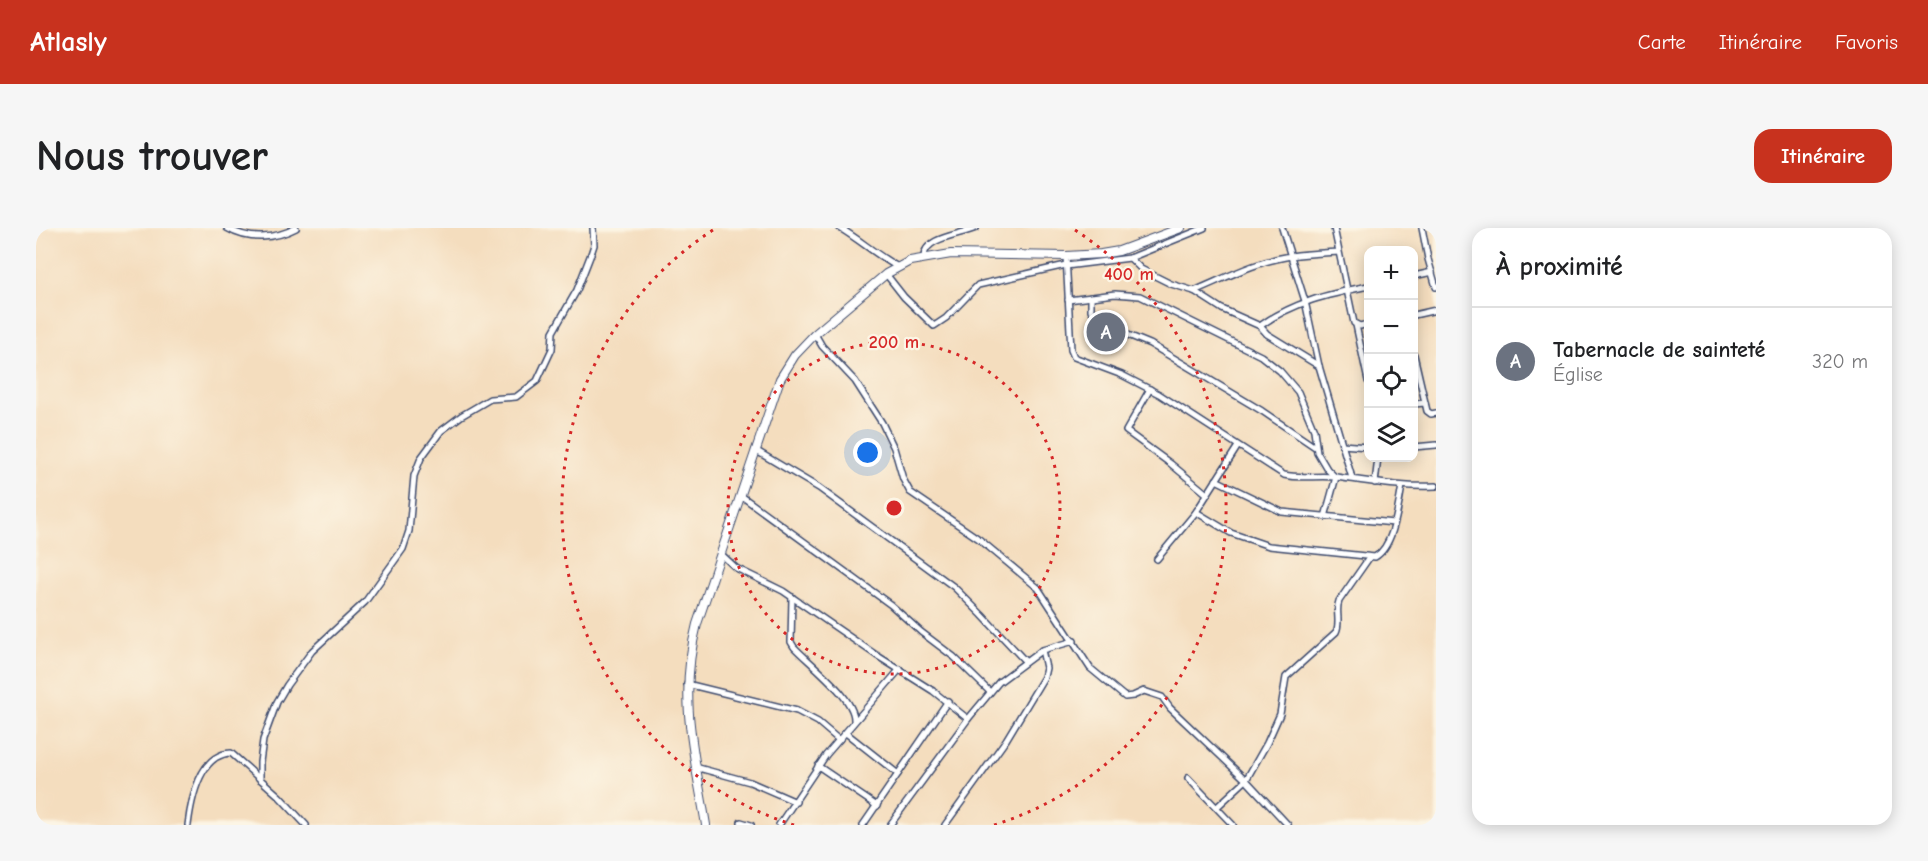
<!DOCTYPE html>
<html lang="fr">
<meta charset="utf-8">
<style>
body{margin:0;font-family:"Comic Neue",sans-serif;background:#f6f6f6;color:#202124}
.controls{position:absolute;right:18px;top:18px;display:grid;overflow:hidden;border-radius:12px;box-shadow:0 3px 15px #0003}
.controls button{width:54px;height:54px;display:grid;place-items:center;padding:0;border:0;border-bottom:2px solid #e0e0e0;background:#fff;color:#202124;font:30px sans-serif}
.you{position:absolute;left:832px;top:225px;width:21px;height:21px;margin:-15px;border:4px solid #fff;border-radius:50%;background:#1a73e8;box-shadow:0 0 0 9px #1a73e833}
.badge{display:grid;place-items:center;width:39px;height:39px;border-radius:50%;background:#c8321e;color:#fff;font-size:20px;font-weight:700}
.pin{position:absolute;translate:-50% -50%;border:3px solid #fff;box-shadow:0 2px 6px #0006}
.list{margin:0;padding:0;list-style:none}
h2{display:flex;justify-content:space-between;align-items:center;height:78px;margin:0;padding:0 24px;font-size:26px}
h2 small{font-size:20px;font-weight:400;color:#757577}
.list li{display:grid;grid-template-columns:39px 1fr auto;gap:18px;align-items:center;box-sizing:border-box;height:108px;padding:0 24px;border-top:2px solid #e0e0e0}
.list b{display:block;font-size:22px;white-space:nowrap}
.list p{margin:0;font-size:20px;white-space:nowrap;color:#757577}
.list em{font-size:20px;font-style:normal;color:#757577}
.icon{flex:none;width:33px;height:33px;fill:none;stroke:currentColor;stroke-width:2;stroke-linecap:round;stroke-linejoin:round}
.map{position:relative;flex:none;width:1400px;height:597px;overflow:hidden;border-radius:18px}
header{display:flex;align-items:center;gap:36px;box-sizing:border-box;height:84px;padding:0 30px;background:#c8321e;color:#fff}
header strong{font-size:28px}
nav{display:flex;gap:33px;margin-inline-start:auto;font-size:21px}
.intro{display:flex;align-items:center;justify-content:space-between;box-sizing:border-box;height:144px;padding:0 36px}
h1{margin:0;font-size:42px}
.button{padding:15px 27px;border-radius:18px;background:#c8321e;color:#fff;font-size:21px;font-weight:700}
main{display:flex;gap:36px;padding:0 36px}
aside{flex:1;background:#fff;border-radius:18px;box-shadow:0 3px 15px #0003}
.map>svg:first-child{display:block}
.lines{fill:none;stroke-linecap:round;stroke-linejoin:round}
.minor-casing{stroke:#3c496c;stroke-width:8}
.secondary-casing{stroke:#3c496c;stroke-width:10}
.minor{stroke:#fff;stroke-width:5}
.secondary{stroke:#fff;stroke-width:8}
.ring{fill:none;stroke:#d62828;stroke-width:3;stroke-dasharray:3 6}
.centre{fill:#d62828;stroke:#fcf5e5;stroke-width:3}
.ring-label{font-size:18px;text-anchor:middle;font-weight:bold;fill:#d62828;stroke:#fcf5e5;stroke-width:4.5;stroke-linejoin:round;paint-order:stroke}
</style>
<header>
<strong>Atlasly</strong>
<nav><a>Carte</a><a>Itinéraire</a><a>Favoris</a></nav>
</header>
<div class="intro"><h1>Nous trouver</h1><a class="button">Itinéraire</a></div>
<main>
<div class="map">
<svg width="1400" height="597" viewBox="0 0 1400 597">
<rect width="100%" height="100%" fill="#fcf5e5"/>
<filter id="ink" filterUnits="userSpaceOnUse"><feTurbulence type="fractalNoise" baseFrequency=".0167" numOctaves="2"/><feDisplacementMap in="SourceGraphic" scale="12" xChannelSelector="R" yChannelSelector="G"/><feConvolveMatrix kernelMatrix="1 2 1 2 8 2 1 2 1" color-interpolation-filters="sRGB"/></filter>
<filter id="wash" filterUnits="userSpaceOnUse"><feTurbulence type="fractalNoise" baseFrequency=".008" numOctaves="4" result="noise"/><feDisplacementMap in="SourceGraphic" scale="24" xChannelSelector="R" yChannelSelector="G"/><feGaussianBlur stdDeviation="1.35" result="paint"/><feColorMatrix in="noise" values="0 0 0 0 0 0 0 0 0 0 0 0 0 0 0 0 0 1.4 0 .05"/><feComposite in="paint" operator="in"/></filter>
<g filter="url(#wash)">
<rect width="100%" height="100%" fill="#f4ddbe"/>
</g>
<g filter="url(#ink)">
<g class="lines">
<g class="minor-casing">
<g id="minor">
<path d="M191,0C213,13 239,11 260,0"/>
<path d="M804,0C824,12 842,28 862,39"/>
<polyline points="1246,0 1269,73 1283,138 1316,250"/>
<polyline points="1298,0 1318,95 1324,98 1332,96"/>
<polyline points="1386,0 1392,31 1400,59"/>
<path d="M1030,28L1035,122L1038,129L1086,147L1123,166L1248,247C1265,251 1282,247 1299,249C1333,253 1365,260 1400,258"/>
<path d="M888,29C888,9 924,7 940,0"/>
<polyline points="1094,30 1105,41 1135,56 1158,63 1186,81 1224,98 1231,106 1283,138"/>
<polyline points="1030,38 1094,30 1168,0"/>
<polyline points="850,46 868,69 898,98 910,90 942,57 1030,37"/>
<polyline points="1378,48 1396,44"/>
<path d="M1158,63C1189,50 1221,33 1255,28C1271,25 1287,25 1302,24"/>
<polyline points="1055,69 1055,82 1065,96 1114,116 1226,183 1279,219"/>
<polyline points="1032,72 1079,66 1104,68 1225,128 1244,143 1262,164 1278,202 1281,224 1291,241 1298,248"/>
<polyline points="1378,87 1400,82"/>
<polyline points="1320,97 1332,153"/>
<path d="M1224,98C1257,74 1294,66 1332,58"/>
<polyline points="779,106 786,118 819,153 846,195 858,220 867,251 874,264 943,311 1002,360 1054,440 1089,469 1097,468 1108,463 1126,469 1134,480 1210,552 1252,597"/>
<polyline points="1378,127 1391,183 1395,186 1400,185"/>
<polyline points="1114,161 1090,203 1135,236 1171,266"/>
<polyline points="1378,176 1389,175"/>
<polyline points="1306,217 1332,219"/>
<polyline points="1378,219 1400,217"/>
<polyline points="719,222 783,260 918,359 946,387 989,433"/>
<polyline points="1180,252 1246,284 1358,295"/>
<polyline points="1339,255 1342,230"/>
<polyline points="704,267 855,377 885,404 918,429 954,464"/>
<path d="M1160,284L1195,305L1233,318L1339,329C1358,318 1362,279 1366,258"/>
<polyline points="1289,289 1300,249"/>
<polyline points="685,326 700,340 747,363 840,427 897,463 932,491"/>
<polyline points="1121,331 1160,284 1202,218"/>
<path d="M756,369L755,414L758,419C773,435 819,470 818,492"/>
<polyline points="651,456 761,483 782,494 803,512"/>
<polyline points="810,505 862,546"/>
<polyline points="782,538 841,578"/>
<polyline points="659,539 714,554 760,574"/>
<polyline points="1152,550 1197,597"/>
<polyline points="224,551 224,534 227,512 241,474 251,457 276,423 329,374 367,321 373,303 378,248 385,230 405,203 425,188 454,171 480,169 501,153 516,121 517,104 541,62 555,26 558,17 557,0"/>
<path d="M1181,579L1210,552L1231,515L1244,486L1250,449L1300,404C1305,394 1299,383 1303,373L1333,330"/>
<polyline points="705,594 715,597"/>
<path d="M152,597C155,573 163,526 195,525L243,568L270,597"/>
<polyline points="743,597 790,527 864,441"/>
<polyline points="827,597 912,473"/>
<polyline points="854,597 932,491 963,454 1006,422 1038,413"/>
<polyline points="909,597 970,512 1008,449 1010,440 1006,422"/>
</g>
</g>
<g class="secondary-casing">
<path id="secondary" d="M670,597C658,524 642,470 661,396L744,151L759,127L779,106L850,46L874,33L915,26L1030,28L1065,26L1083,23L1145,0"/>
</g>
<use href="#minor" class="minor"/>
<use href="#secondary" class="secondary"/>
</g>
</g>
<g class="ring">
<circle cx="858" cy="280" r="166"/>
<path d="M758 597A332 332 0 0 1 677 2M1039 2A332 332 0 0 1 958 597"/>
</g>
<circle cx="858" cy="280" r="9" class="centre"/>
<g class="ring-label">
<text x="1093" y="52">400 m</text>
<text x="858" y="120">200 m</text>
</g>
</svg>
<div class="controls">
<button>+</button>
<button>−</button>
<button><svg class="icon" aria-label="locate" viewBox="0 0 24 24"><circle cx="12" cy="12" r="6"/><path d="M12 2v4M12 18v4M2 12h4M18 12h4"/></svg></button>
<button><svg class="icon" aria-label="layers" viewBox="0 0 24 24"><path d="M12 4l9 5-9 5-9-5zM3 14l9 5 9-5"/></svg></button>
</div>
<div class="you"></div>
<div class="pin badge" style="left:1070px;top:104px;background:#6b7280">A</div>
</div>
<aside>
<h2>À proximité<small></small></h2>
<ul class="list">
<li><span class="badge" style="background:#6b7280">A</span><div><b>Tabernacle de sainteté</b><p>Église</p></div><em>320 m</em></li>
</ul>
</aside>
</main>
